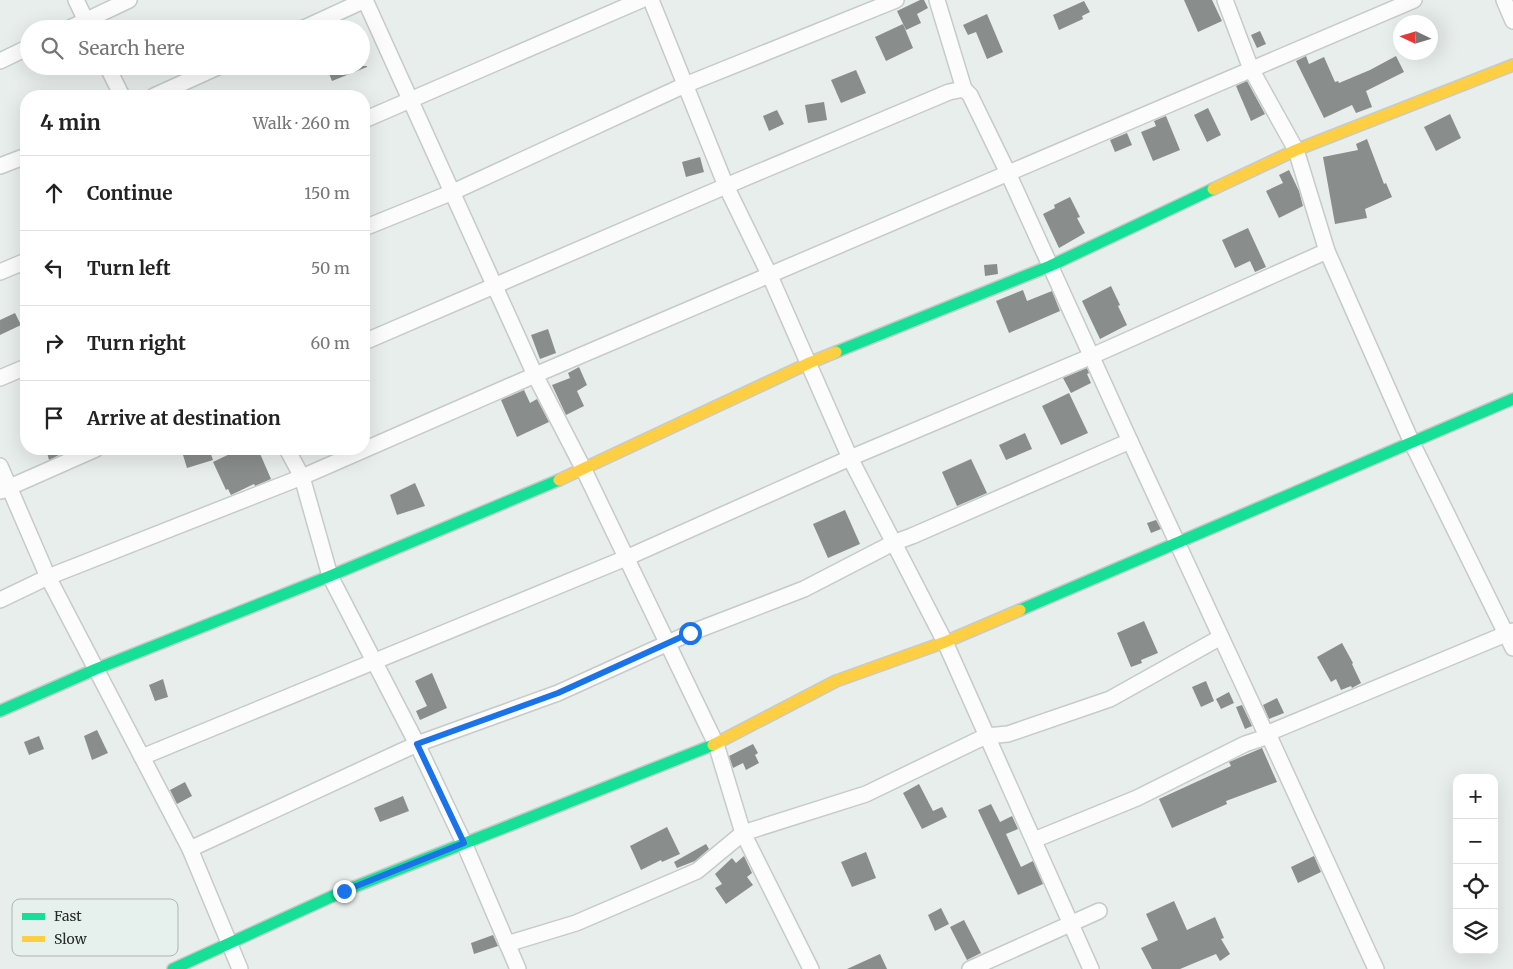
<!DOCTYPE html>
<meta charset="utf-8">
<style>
body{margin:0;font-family:Merriweather,serif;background:#f6f6f6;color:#222}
.controls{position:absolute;right:15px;bottom:15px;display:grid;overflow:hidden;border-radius:10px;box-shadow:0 5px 20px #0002}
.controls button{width:45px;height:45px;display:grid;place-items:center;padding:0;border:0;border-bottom:1px solid #e0e0e0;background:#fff;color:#222;font:25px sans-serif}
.compass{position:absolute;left:1393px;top:15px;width:45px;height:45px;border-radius:50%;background:#fff;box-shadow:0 5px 20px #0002;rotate:274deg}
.stop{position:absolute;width:15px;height:15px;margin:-11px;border:4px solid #1a73e8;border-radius:50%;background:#fff}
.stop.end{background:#1a73e8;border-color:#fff;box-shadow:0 1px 5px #0008}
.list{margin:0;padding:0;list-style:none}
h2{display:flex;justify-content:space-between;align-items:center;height:65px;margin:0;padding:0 20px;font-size:21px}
h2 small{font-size:16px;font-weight:400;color:#767676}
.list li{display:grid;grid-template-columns:32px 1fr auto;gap:15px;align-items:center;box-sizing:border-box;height:75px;padding:0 20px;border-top:1px solid #e0e0e0}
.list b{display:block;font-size:19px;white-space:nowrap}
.list em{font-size:16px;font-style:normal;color:#767676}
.icon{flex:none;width:28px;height:28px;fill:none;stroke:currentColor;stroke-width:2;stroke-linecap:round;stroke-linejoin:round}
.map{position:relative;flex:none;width:1513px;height:969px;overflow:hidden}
.search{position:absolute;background:#fff;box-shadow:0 5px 20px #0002;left:20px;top:20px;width:350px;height:55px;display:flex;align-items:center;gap:12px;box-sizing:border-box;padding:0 18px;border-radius:28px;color:#767676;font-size:19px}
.panel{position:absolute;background:#fff;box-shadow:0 5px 20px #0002;left:20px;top:90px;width:350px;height:365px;border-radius:20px}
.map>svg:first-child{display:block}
.building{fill:#898d8c}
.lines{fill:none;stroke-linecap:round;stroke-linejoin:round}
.street-casing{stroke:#c6cbc9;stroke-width:18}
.fast-casing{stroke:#c6cbc9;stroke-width:14}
.slow-casing{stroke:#c6cbc9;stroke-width:14}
.street{stroke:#fcfcfc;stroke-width:15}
.fast{stroke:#16e098;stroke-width:11}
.slow{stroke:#ffcf43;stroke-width:11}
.route{stroke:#1a73e8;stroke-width:6}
.key{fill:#e6f0ed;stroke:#adb5b2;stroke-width:1}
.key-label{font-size:14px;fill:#272b2a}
</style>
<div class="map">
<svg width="1513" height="969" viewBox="0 0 1513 969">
<rect width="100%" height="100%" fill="#e8eeec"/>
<g class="building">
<polygon points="920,0 924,0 928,8 917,14 921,23 906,30 897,11"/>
<polygon points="1184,0 1212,0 1222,21 1198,32"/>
<polygon points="1084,1 1090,12 1082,16 1083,19 1059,30 1053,15"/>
<polygon points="987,14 1003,52 987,59 976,32 968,35 963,25"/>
<polygon points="903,24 913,48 886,61 875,37"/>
<polygon points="1260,31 1266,44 1257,48 1251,35"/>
<polygon points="1306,56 1309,64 1324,57 1335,82 1338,81 1339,83 1370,70 1396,56 1404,72 1366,91 1372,107 1356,113 1352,105 1324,118 1296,61"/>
<polygon points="326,66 367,66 367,67 332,81"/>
<polygon points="856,70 866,93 841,103 831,80"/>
<polygon points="1247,81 1265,114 1251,121 1236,86"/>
<polygon points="824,102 827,120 808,123 805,105"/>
<polygon points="1208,108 1221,135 1207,142 1194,115"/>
<polygon points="777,110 784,124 769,131 763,116"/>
<polygon points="1450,114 1461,138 1436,151 1424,127"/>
<polygon points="1166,116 1180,150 1153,161 1141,132 1156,126 1154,121"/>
<polygon points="1127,133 1132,145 1115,152 1110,140"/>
<polygon points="1367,139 1384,184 1386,183 1392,197 1365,209 1367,218 1335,224 1323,157 1358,150 1356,144"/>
<polygon points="700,157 704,172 686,177 682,162"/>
<polygon points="1289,170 1299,191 1303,206 1279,218 1266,191 1283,183 1279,175"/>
<polygon points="1070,197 1080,217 1077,218 1085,233 1059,248 1043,214 1055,208 1054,205"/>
<polygon points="1248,228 1266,267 1255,272 1250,261 1235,268 1222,240"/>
<polygon points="997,264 998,274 985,276 984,265"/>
<polygon points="1111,286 1120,305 1118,306 1127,325 1100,339 1082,301"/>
<polygon points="1023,290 1027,301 1052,291 1060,311 1009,333 996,301"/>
<polygon points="15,313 21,325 0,335 0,320"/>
<polygon points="548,329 556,353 540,359 531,335"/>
<polygon points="579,367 587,385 577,391 584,406 566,415 552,385 570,378 568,373"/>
<polygon points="1087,368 1089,373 1087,374 1091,383 1071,393 1063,378"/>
<polygon points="524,390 530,403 537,399 549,422 517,437 501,400"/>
<polygon points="1069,393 1088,433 1061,445 1042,406"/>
<polygon points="1025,433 1032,449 1006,460 999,445"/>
<polygon points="46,449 64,449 65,452 49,460"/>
<polygon points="202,449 209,449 213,460 187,468 183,455"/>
<polygon points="240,449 258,449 271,479 255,486 254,484 231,495 228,489 226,490 213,462"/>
<polygon points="971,459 987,493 957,506 942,472"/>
<polygon points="415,483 425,506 397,515 390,495"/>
<polygon points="845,510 860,544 828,558 813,524"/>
<polygon points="1156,520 1161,529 1151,533 1147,523"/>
<polygon points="1144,621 1158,653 1141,660 1142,663 1131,667 1117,633"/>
<polygon points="1342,643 1353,663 1352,664 1361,683 1352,688 1351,686 1341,690 1336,679 1331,682 1317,657"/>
<polygon points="432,673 447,708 420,720 416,711 427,706 415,681"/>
<polygon points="163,679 168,697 155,701 149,685"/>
<polygon points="1206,681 1214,701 1201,707 1192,687"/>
<polygon points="1229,692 1234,703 1221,709 1216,699"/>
<polygon points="1277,698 1284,713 1269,719 1263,705"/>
<polygon points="1242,705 1252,726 1245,729 1236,707"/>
<polygon points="97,730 108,753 92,760 84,736"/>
<polygon points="39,736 44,749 29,755 24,742"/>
<polygon points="753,744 758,753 755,755 759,763 746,770 743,763 733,768 729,756"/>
<polygon points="1262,748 1277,782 1226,801 1227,804 1172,828 1159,799 1231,766 1229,762"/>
<polygon points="185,782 192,796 177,804 170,790"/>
<polygon points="919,784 933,811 942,807 947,817 922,829 903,793"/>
<polygon points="403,796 409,811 380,822 374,808"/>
<polygon points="991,804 1000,822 1012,816 1018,829 1006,834 1021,867 1033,861 1043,884 1018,895 978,810"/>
<polygon points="667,827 680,854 662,862 661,860 641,870 630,846"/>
<polygon points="706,844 709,849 695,861 677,868 674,862"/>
<polygon points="866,852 876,878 852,887 841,862"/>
<polygon points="744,856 752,873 747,877 753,885 726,904 715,888 722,884 715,874 732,858 736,863"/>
<polygon points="1314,856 1321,872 1298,883 1291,867"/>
<polygon points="1174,901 1187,930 1215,917 1224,938 1221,939 1230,954 1220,961 1216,954 1180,969 1152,969 1141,948 1158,940 1146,914"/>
<polygon points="941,908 949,924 935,931 928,915"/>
<polygon points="964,920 981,953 967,960 950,927"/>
<polygon points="493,935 498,946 474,954 471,943"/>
<polygon points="880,954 887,969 847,969"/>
</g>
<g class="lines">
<g class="street-casing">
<g id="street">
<polyline points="76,0 90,29"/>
<polyline points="365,0 535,375 584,470 716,744 743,833 811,969"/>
<polyline points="651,0 726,186 770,276 850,458 945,642 1091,969"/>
<polyline points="937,0 964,89"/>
<polyline points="1225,0 1251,69 1296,150 1327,251 1412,443 1513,648"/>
<polyline points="1504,0 1513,21"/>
<polyline points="68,29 129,0"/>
<polyline points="302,29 365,0"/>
<polyline points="0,61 29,47"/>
<polyline points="107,66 122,96"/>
<polyline points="154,96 220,66"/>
<polyline points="364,120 641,0"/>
<polyline points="0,166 26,156"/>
<polyline points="364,228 453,192 685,85 896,0"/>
<polyline points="0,272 26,261"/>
<polyline points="364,342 726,186 949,92 964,89 970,95 1008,173 1130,441 1266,734 1269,736 1376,969"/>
<polyline points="0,378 26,367"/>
<polyline points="287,449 302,477 330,576 417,744 464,843 518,969"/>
<polyline points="0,466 48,577 190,849 240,969"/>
<polyline points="1,491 96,449"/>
<polyline points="0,600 48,577 302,477 535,375 1414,0"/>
<polyline points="1266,734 1513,631"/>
<polyline points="142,757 626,558 850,458 1092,356 1327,251"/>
<polyline points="1034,840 1137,798 1245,744 1269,736"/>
<polyline points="190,849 417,744 558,693 690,633 804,589 893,543 912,536 1130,441"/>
<polyline points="507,944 576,923 697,871 743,833 866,794 986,736 1008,734 1110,699 1221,637"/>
<polyline points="970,969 1099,911"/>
</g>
</g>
<g class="fast-casing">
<g id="fast">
<polyline points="836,352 1050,266 1213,189"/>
<polyline points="1020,610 1513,399"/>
<polyline points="0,711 96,669 330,576 559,480"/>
<polyline points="173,969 344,891 713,745"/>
</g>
</g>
<g class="slow-casing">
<g id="slow">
<polyline points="1213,189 1296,150 1513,65"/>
<polyline points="559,480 809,363 836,352"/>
<polyline points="713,745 836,681 945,642 1020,610"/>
</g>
</g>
<use href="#street" class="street"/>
<use href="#fast" class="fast"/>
<use href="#slow" class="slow"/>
</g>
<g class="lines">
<polyline class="route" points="344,891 464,843 417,744 558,693 690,633"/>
</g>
<rect x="12" y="899" width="166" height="57" rx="8" class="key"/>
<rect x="22" y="913" width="23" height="7" fill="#16e098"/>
<rect x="22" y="936" width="23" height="6" fill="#ffcf43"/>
<g class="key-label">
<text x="54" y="921">Fast</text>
<text x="54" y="944">Slow</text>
</g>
</svg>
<div class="controls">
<button>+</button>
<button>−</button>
<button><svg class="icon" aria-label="locate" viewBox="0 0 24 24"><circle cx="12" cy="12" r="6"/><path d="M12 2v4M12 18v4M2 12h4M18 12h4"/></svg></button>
<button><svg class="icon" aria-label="layers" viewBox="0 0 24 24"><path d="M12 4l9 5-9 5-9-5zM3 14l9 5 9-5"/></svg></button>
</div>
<svg class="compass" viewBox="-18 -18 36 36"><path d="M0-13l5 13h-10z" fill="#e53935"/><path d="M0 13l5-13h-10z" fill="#767676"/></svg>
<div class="stop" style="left:690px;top:633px"></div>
<div class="stop end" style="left:344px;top:891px"></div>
<div class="search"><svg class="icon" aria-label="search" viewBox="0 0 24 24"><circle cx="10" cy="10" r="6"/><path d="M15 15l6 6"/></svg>Search here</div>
<section class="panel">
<h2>4 min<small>Walk · 260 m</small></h2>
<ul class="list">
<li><svg class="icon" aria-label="ahead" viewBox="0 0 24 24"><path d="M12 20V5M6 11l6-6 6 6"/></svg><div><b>Continue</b></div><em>150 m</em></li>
<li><svg class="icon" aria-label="left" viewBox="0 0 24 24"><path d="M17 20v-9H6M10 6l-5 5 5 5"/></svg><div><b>Turn left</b></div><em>50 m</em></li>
<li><svg class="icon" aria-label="right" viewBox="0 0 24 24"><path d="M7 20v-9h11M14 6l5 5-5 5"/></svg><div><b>Turn right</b></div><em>60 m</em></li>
<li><svg class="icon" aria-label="arrive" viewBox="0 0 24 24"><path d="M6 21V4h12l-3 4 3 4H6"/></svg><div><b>Arrive at destination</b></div></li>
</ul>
</section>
</div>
